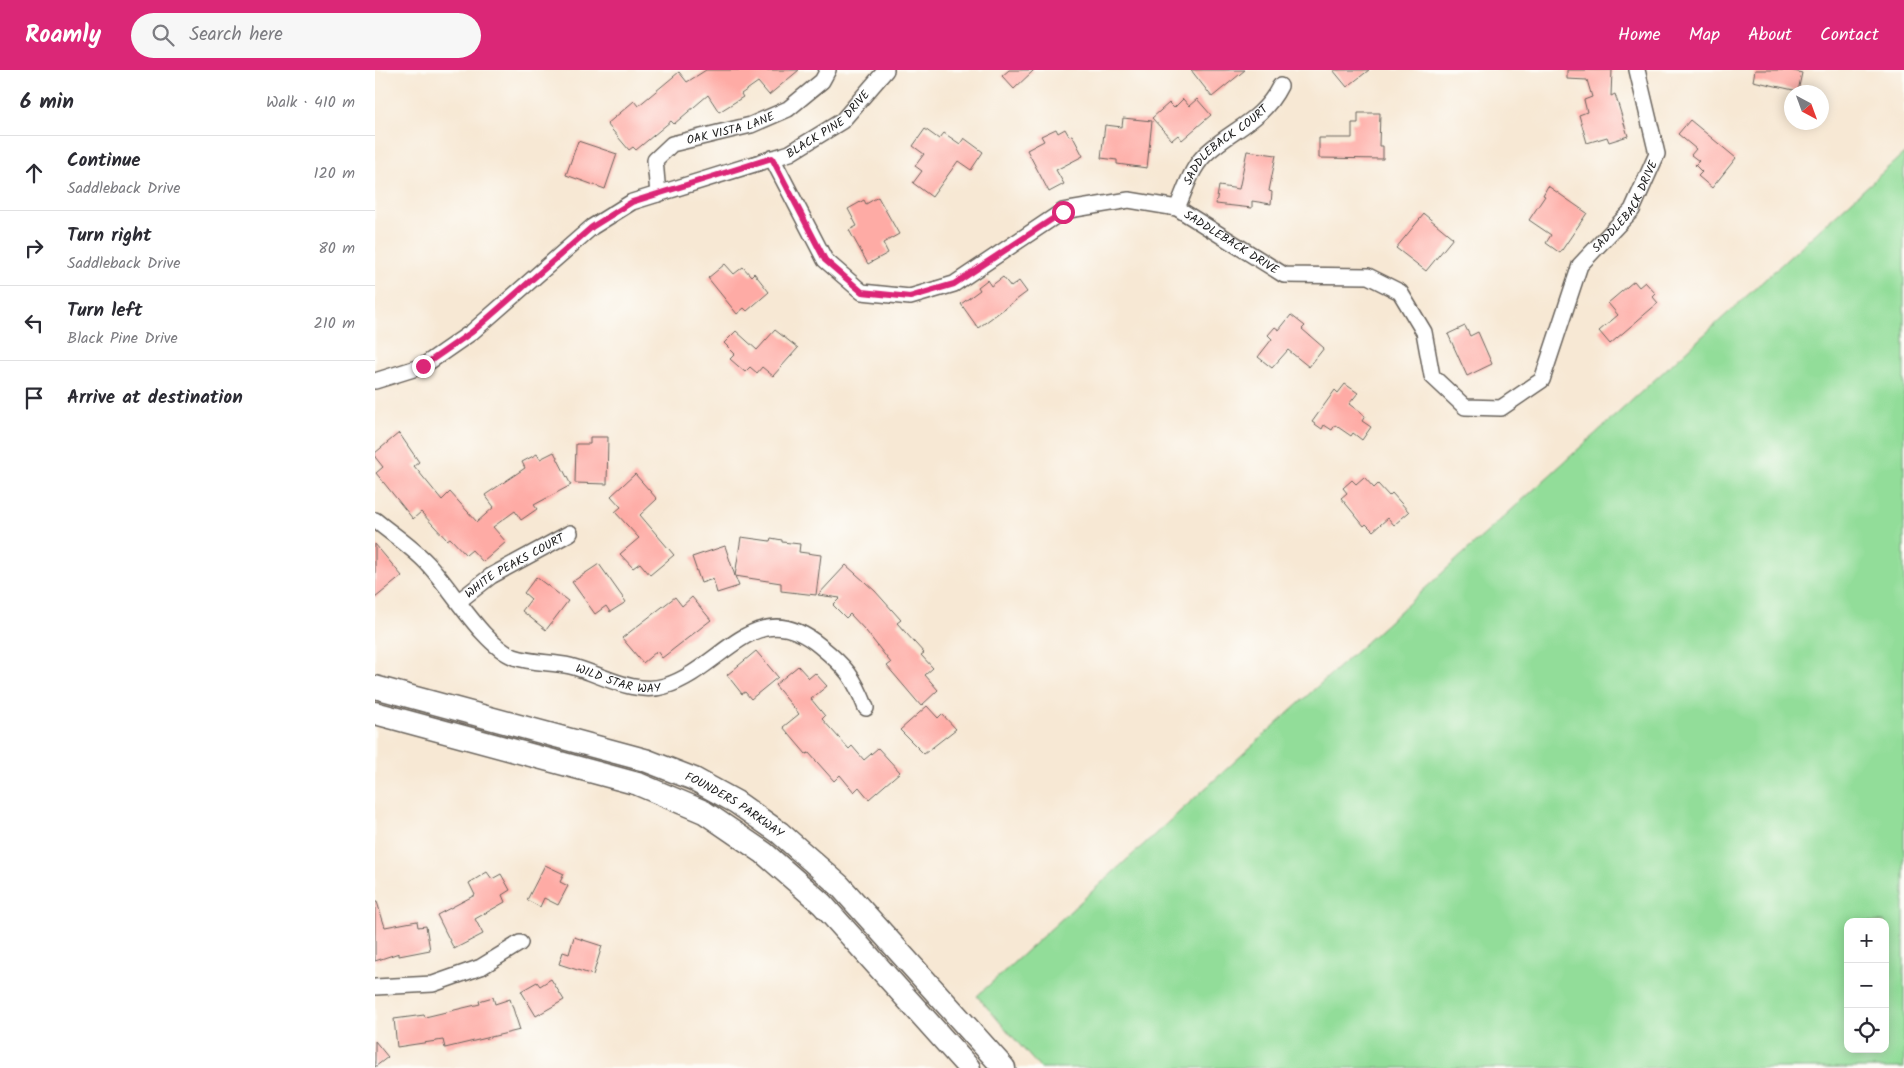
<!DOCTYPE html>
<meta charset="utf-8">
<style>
body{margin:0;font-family:Kalam,sans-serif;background:#f7f7f7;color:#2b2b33}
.controls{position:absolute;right:15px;bottom:15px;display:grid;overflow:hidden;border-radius:10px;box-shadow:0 2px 12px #0003}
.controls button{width:45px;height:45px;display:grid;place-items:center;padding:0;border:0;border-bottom:1px solid #e1e1e2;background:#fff;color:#2b2b33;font:25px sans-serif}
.compass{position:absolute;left:1409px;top:15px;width:45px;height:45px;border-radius:50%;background:#fff;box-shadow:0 2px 12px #0003;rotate:139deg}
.stop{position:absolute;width:15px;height:15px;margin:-11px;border:4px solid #db2777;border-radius:50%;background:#fff}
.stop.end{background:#db2777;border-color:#fff;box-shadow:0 1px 5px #0008}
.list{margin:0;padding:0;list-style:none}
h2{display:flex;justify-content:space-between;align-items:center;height:65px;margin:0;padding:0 20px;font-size:21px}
h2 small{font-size:16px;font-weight:400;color:#7c7c81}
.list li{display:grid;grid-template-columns:32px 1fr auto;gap:15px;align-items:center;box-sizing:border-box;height:75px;padding:0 20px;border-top:1px solid #e1e1e2}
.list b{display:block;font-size:19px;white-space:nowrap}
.list p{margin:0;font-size:16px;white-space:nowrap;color:#7c7c81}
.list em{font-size:16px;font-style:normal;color:#7c7c81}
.icon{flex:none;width:28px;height:28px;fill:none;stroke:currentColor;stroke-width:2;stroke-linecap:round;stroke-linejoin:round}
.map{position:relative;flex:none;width:1529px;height:998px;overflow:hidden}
header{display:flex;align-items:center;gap:30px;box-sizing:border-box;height:70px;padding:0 25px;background:#db2777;color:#fff}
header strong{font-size:24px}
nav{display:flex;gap:28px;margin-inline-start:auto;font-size:18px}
.search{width:350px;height:45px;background:#f7f7f7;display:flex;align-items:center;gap:12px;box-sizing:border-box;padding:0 18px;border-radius:28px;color:#7c7c81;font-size:19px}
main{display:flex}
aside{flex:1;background:#fff}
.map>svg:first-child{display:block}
.green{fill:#92dd99;stroke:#577c5a;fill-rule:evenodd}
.building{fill:#feaba5}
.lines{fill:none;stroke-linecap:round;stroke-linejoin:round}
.minor-casing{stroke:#69635c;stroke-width:18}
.highway-casing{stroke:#69635c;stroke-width:25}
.minor{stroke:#fff;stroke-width:15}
.highway{stroke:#fff;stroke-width:22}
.route{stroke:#db2777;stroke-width:6}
.labels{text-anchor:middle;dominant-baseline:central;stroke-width:5;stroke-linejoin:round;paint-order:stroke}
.street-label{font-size:12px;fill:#1c1c1c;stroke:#fdfcf7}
</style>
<header>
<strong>Roamly</strong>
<div class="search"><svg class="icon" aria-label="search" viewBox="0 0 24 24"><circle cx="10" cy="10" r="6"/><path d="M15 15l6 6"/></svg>Search here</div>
<nav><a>Home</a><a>Map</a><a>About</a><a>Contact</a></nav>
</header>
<main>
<aside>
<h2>6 min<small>Walk · 410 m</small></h2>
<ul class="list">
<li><svg class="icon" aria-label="ahead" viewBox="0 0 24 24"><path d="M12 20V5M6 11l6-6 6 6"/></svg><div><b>Continue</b><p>Saddleback Drive</p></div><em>120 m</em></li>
<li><svg class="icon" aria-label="right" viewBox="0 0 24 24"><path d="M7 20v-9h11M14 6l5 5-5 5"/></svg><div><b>Turn right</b><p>Saddleback Drive</p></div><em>80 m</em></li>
<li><svg class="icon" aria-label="left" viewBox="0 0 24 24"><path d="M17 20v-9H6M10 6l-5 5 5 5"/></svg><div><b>Turn left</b><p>Black Pine Drive</p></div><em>210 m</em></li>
<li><svg class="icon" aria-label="arrive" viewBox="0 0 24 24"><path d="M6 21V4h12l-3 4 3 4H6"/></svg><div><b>Arrive at destination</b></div></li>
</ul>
</aside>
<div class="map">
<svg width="1529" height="998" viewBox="0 0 1529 998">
<rect width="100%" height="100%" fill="#fdfcf7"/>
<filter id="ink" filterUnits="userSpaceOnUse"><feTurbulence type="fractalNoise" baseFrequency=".02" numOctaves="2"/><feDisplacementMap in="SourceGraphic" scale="10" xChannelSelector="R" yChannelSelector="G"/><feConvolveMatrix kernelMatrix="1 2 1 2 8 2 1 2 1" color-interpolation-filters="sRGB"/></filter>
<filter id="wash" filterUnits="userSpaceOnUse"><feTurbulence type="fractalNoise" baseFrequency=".0096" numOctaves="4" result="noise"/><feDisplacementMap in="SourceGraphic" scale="20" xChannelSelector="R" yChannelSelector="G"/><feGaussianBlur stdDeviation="1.12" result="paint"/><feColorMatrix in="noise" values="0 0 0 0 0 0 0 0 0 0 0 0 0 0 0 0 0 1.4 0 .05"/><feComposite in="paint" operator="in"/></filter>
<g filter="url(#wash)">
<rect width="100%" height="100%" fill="#f7e8d4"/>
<path class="green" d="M1529,83V998H665L602,926ZM1473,852H1510V979H1473Z"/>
<g id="blocks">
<g class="building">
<polygon points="331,0 424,0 394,25 383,12 366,24 368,27 344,42 333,25 299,54 296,51 261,80 258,77 254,80 232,54 259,31 263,36 304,2 312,12"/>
<polygon points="634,0 659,0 639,19 627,6"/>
<polygon points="816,0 870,0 837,27"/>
<polygon points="958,0 994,0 972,17"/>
<polygon points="1192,0 1237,0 1236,26 1240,24 1253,66 1234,72 1232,67 1212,73 1204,45 1212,42 1209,30 1217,27 1212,10 1192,9"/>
<polygon points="1380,0 1415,0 1427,3 1423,21 1378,11"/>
<polygon points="808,29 814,36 822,29 836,45 807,70 803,65 797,70 777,48 794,33 799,38"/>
<polygon points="983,43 1005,43 1004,76 1008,76 1008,89 944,88 944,68 977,68 977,53 983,53"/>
<polygon points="748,48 777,51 772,98 742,94 742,90 726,88 730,55 747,57"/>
<polygon points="1315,50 1361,88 1337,118 1323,106 1327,102 1320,95 1324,91 1316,85 1321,79 1303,64"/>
<polygon points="550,59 564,69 569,63 585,74 589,68 608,82 596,100 583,91 557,127 538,113 547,101 540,96 549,84 538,76"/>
<polygon points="681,59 683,63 690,59 694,66 697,65 708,86 681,100 689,114 674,122 652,80 669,71 666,66"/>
<polygon points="203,71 242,84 230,119 191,105"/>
<polygon points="872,81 901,85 894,121 897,122 896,134 877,131 877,138 841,134 844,116 864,119"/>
<polygon points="1173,116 1212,143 1185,183 1171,173 1176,165 1154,150 1170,126 1168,125"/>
<polygon points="503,127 524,164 508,173 513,183 493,194 474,160 482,156 473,139 489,130 491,134"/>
<polygon points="1049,144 1078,168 1051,201 1021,178"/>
<polygon points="350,194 359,204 368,197 376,206 379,203 394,222 372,241 369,238 362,244 333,208"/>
<polygon points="628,207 636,217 644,211 652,222 603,258 586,234 605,220 603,217 612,210 616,216"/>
<polygon points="1259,211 1264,217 1270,212 1281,224 1278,227 1283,233 1235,274 1224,261 1243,245 1233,233"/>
<polygon points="916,245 930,256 927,259 949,278 934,297 913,280 897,298 883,287 897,269 893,265 900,257 904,260"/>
<polygon points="1090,256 1095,266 1103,262 1117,294 1092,306 1073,264"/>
<polygon points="400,260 423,278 398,306 387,297 382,303 375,297 370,302 355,289 360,284 349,273 361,261 382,280"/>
<polygon points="970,314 983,323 974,334 990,346 987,351 996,357 987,370 978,363 976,366 960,355 957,360 949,355 947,359 937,352 960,320 963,323"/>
<polygon points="24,363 44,392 39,396 67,430 75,422 102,452 119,437 110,425 150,398 147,392 162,384 165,389 179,382 196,415 159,435 162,439 146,450 140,441 118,457 131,472 108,492 97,480 91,485 75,468 72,470 46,442 38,449 1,403 8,397 0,387 0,383"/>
<polygon points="215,367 233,367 232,414 200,413 201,374 215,374"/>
<polygon points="260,404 282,429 265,445 299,485 275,505 265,493 258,498 245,484 264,468 240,442 246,437 236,426"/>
<polygon points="989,407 999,418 1003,414 1014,426 1017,423 1034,442 1019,455 1013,448 998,461 991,454 989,456 966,428 972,423 968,418 977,410 981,414"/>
<polygon points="366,467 395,471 396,468 407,470 407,472 425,474 424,482 446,485 441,525 406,521 406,513 360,506 364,516 342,523 338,509 326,513 317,487 350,476 360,506"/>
<polygon points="0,474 27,506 0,528"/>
<polygon points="224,494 251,532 235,542 231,536 220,544 197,512"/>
<polygon points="471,495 500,521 526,550 522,553 549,583 546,585 558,598 550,605 563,620 546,636 512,596 516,593 491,561 475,544 471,548 458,535 465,528 443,525"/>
<polygon points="161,507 193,531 171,560 147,541 156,529 149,523"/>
<polygon points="300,527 307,536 317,527 336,550 287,588 282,581 268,593 247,568"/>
<polygon points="381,581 403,607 376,629 370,622 367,624 352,605"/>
<polygon points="423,596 434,608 440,603 452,616 436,629 450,646 447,649 474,679 477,676 489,690 503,678 525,702 494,729 484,717 479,722 465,705 459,711 434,683 431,684 408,657 424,644 400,615"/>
<polygon points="552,636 563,648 567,644 581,659 549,684 525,660"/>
<polygon points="170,795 189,804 185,812 193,816 183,835 169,828 165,837 152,830"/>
<polygon points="112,802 117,809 126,804 135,820 127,825 130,832 100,849 108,864 79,879 62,845 100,825 94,813"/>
<polygon points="0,832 2,832 10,857 42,851 43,857 51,856 55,880 24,886 24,883 0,891"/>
<polygon points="199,867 227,876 218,905 184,894 188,882 194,884"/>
<polygon points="176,909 189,930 161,946 146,921 162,912 165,916"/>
<polygon points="118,927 120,934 135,929 145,960 70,978 68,970 22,977 19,949 49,945 50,947 105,934 104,931"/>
<polygon points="0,971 13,987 0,997"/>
</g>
</g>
</g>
<g filter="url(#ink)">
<use href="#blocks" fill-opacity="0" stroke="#69635c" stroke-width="1"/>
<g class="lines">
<g class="minor-casing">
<g id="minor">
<path id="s1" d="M397,88L450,190L487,222L535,227L579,214L688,141L754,130L802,138L909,205L993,206L1025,222L1049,262L1057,306L1090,337L1126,338L1167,310L1205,195L1257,140L1282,84L1262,0"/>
<path id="s2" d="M283,124L280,90L297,74L376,55L413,39L447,11L453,0"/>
<path id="s3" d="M802,138C811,118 817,95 834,81C860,58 888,50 905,16"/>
<path id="s4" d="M0,311L48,296L97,262L217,157L257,132L415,83L467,51L511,0"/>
<path id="s5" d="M0,450C17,464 37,477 52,493C76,518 109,576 139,587C156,593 177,592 195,596C224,603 259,626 290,616C347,599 381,522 445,576C471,597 479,607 491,638"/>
<path id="s6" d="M84,531L116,506L195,463"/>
<polyline points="0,917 58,914 106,897 145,873"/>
</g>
</g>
<g class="highway-casing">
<g id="highway">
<path id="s7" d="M0,617L270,690L319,709L361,732L405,763L465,816L629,998"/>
<polyline points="0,643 263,714 329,742 389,783 447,834 594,998"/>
</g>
</g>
<use href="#minor" class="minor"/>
<use href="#highway" class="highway"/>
</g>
</g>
<g class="lines" filter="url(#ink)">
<polyline class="route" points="48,296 97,262 217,157 257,132 397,88 450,190 487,222 535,227 579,214 688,142"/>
</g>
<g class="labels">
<g class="street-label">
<text stroke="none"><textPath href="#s4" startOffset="530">BLACK PINE DRIVE</textPath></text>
<text stroke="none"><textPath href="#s2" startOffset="118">OAK VISTA LANE</textPath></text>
<text stroke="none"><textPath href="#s3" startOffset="82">SADDLEBACK COURT</textPath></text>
<text stroke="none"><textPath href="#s1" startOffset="1169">SADDLEBACK DRIVE</textPath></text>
<text stroke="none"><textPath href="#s1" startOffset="569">SADDLEBACK DRIVE</textPath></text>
<text stroke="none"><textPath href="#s6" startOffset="66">WHITE PEAKS COURT</textPath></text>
<text stroke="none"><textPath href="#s5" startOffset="304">WILD STAR WAY</textPath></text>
<text stroke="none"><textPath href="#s7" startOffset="380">FOUNDERS PARKWAY</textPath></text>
</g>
</g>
</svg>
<div class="controls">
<button>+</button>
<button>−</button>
<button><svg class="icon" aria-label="locate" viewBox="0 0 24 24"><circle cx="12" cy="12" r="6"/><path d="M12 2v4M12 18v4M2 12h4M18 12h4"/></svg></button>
</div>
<svg class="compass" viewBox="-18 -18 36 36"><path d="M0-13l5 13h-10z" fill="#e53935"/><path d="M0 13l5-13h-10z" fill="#7c7c81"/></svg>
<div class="stop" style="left:688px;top:142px"></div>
<div class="stop end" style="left:48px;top:296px"></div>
</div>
</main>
